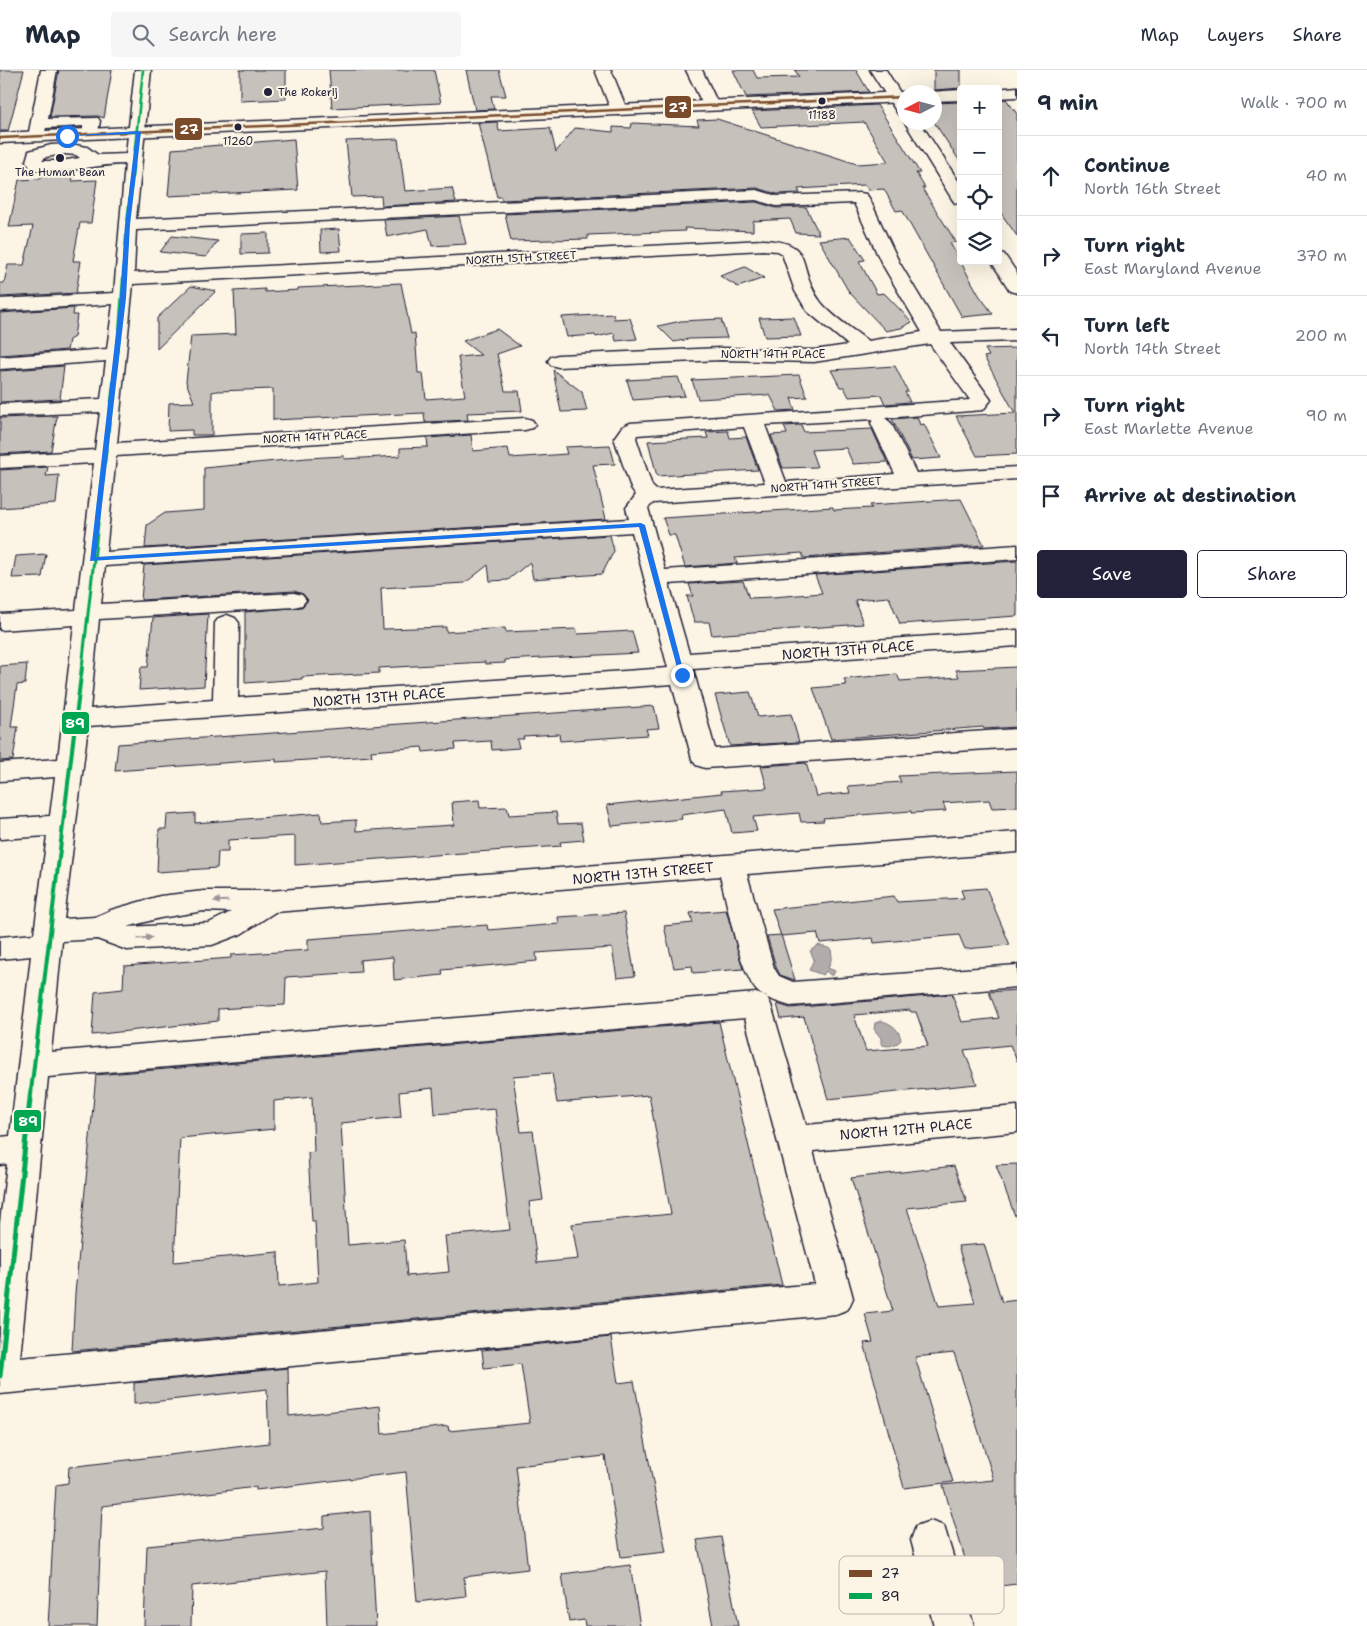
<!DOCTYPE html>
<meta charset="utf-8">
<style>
body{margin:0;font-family:"Shantell Sans",sans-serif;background:#f6f6f7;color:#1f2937}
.controls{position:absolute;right:15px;top:15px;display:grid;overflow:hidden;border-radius:5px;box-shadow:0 5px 20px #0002}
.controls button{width:45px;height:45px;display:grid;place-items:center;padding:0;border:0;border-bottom:1px solid #e0e1e3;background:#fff;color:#1f2937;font:25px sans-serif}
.compass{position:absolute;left:897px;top:15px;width:45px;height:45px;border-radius:50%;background:#fff;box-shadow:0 5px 20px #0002;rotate:264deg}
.stop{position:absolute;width:15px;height:15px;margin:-11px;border:4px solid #1a73e8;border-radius:50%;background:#fff}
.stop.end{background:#1a73e8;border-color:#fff;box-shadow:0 1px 5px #0008}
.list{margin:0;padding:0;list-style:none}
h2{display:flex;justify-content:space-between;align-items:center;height:65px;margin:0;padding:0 20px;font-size:21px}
h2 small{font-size:16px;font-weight:400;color:#747a83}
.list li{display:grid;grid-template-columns:32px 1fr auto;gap:15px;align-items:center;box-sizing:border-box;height:80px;padding:0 20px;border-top:1px solid #e0e1e3}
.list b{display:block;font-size:19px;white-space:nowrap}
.list p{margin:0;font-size:16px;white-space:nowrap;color:#747a83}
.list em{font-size:16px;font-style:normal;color:#747a83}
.actions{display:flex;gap:10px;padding:15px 20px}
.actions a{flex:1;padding:11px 0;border:1px solid #22223b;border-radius:5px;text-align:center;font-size:18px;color:#22223b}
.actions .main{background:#22223b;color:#fff}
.icon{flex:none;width:28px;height:28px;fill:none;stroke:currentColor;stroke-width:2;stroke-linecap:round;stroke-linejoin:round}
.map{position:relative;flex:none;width:1017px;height:1556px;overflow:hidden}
header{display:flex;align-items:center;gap:30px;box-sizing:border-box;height:70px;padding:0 25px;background:#fff;border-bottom:1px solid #e0e1e3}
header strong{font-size:24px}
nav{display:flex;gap:28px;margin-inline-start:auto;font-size:18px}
.search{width:350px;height:45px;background:#f6f6f7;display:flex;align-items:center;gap:12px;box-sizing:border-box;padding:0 18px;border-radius:5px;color:#747a83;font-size:19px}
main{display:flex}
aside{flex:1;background:#fff}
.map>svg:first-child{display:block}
.water{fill:#b2adab;stroke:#78757e}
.building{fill:#c6c1bb;stroke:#22223b;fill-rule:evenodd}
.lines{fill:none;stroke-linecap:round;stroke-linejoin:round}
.minor-casing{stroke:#22223b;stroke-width:3}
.major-casing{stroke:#22223b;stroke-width:3}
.minor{fill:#fcf5e5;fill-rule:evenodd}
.major{fill:#fcf5e5;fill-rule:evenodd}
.bus-1-casing{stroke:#fcf5e5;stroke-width:5}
.bus-2-far3-casing{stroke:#fcf5e5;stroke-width:5}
.bus-2-far2-casing{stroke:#fcf5e5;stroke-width:6}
.bus-2-far1-casing{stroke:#fcf5e5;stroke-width:8}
.bus-2-casing{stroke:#fcf5e5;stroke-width:9}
.bus-1{stroke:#7a4b2a;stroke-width:2.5}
.bus-2-far3{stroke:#00a651;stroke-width:2.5}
.bus-2-far2{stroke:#00a651;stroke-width:3}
.bus-2-far1{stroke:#00a651;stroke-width:4}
.bus-2{stroke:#00a651;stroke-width:5}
.oneway{fill:#9a9698}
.route{fill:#1a73e8}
.poi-dot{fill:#22223b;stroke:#fcf5e5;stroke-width:2}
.labels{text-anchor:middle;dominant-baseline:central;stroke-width:4;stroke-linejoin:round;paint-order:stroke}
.far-poi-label{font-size:11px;fill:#22223b;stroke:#fcf5e5;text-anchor:start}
.far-bus-label{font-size:11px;fill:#22223b;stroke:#fcf5e5}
.far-street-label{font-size:11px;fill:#22223b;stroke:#fcf5e5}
.street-label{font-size:14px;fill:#22223b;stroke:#fcf5e5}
.key{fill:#fcf5e5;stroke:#bbb6b2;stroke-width:1}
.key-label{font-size:14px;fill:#22223b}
.line-badge{stroke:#fcf5e5;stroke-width:2}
.badge-label{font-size:14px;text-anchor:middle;font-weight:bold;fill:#fff}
</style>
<header>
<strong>Map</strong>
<div class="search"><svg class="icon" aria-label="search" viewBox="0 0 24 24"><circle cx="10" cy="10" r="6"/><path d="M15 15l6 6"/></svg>Search here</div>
<nav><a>Map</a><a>Layers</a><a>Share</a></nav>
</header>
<main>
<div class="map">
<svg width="1017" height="1556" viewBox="0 0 1017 1556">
<rect width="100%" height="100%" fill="#fcf5e5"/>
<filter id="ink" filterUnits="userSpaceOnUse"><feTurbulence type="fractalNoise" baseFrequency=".02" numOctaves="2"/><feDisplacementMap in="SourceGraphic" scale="10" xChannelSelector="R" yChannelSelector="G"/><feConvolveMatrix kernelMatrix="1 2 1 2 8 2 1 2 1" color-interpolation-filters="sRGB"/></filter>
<g filter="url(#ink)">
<g class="water">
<polygon points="818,875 831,879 832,887 828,898 835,901 833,905 830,905 826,901 823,905 809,900 814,889 810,881"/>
<path d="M882,951C891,953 900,960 901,970C897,975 887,978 881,974V968L874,959L875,953Z"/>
</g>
<g class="building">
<polygon points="0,0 24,0 8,61 0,61"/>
<polygon points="59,0 112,0 104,48 98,46 50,47"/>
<polygon points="240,0 286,0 286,29 240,31"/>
<polygon points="329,0 434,0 441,33 332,38"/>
<polygon points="466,0 499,0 506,26 491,26 494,39 475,40"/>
<polygon points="733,0 753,0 757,8 799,7 795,0 856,0 869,22 746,27"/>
<polygon points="934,0 961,0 961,18 934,20"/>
<polygon points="1006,29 1017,44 1017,166 998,139 998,30"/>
<polygon points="961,32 961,93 934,52 934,33"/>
<polygon points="877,35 920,103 916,103 925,118 922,118 956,172 950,173 979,225 993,244 962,247 902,140 896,141 884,119 868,120 865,115 798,119 800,123 777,124 757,118 502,130 501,127 497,127 478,53 497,52 499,61 550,58 556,82 575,58 613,62 613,57 631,58 632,53 699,56 697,50 717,49 857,94 888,92 864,52 761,57 752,41"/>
<polygon points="294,69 298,120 168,126 172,79"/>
<polygon points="398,69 405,121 452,118 456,132 382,136 381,126 352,127 346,71"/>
<polygon points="41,102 74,102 72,111 97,110 91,153 80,153 73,191 81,191 76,223 0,227 0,213 4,213 8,195 24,195 33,156 9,157 19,110 40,109"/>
<polygon points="756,132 776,138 806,137 819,164 796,163 790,149 753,151 753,161 684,158 686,161 588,165 588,169 511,171 505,144"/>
<polygon points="459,146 466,174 432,176 428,159 387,167 384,150"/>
<polygon points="339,159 341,181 321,182 320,160"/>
<polygon points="268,163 268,183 241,184 241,164"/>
<polygon points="172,166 218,171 206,187 160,182"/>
<polygon points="850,167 865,190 859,191 877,224 884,223 912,252 901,258 886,261 849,222 819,170"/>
<polygon points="745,197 764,208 738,217 720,206"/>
<polygon points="401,213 411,264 415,263 418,303 423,303 426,329 465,326 458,287 481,285 463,271 497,259 520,276 497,284 505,321 519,321 522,341 467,343 468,350 425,352 424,343 273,350 273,319 217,321 212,322 212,365 192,365 192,360 168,361 169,333 194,332 186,312 191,266 236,264 234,221 265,219 265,222 298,220 298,218"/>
<polygon points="191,216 216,221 157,279 157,248"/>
<polygon points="74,238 73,245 77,245 74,267 69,270 67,280 0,285 0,243"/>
<polygon points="613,244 614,249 630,248 637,269 616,271 614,263 596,267 595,265 567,267 562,247"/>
<polygon points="794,247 801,266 765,267 759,248"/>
<polygon points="721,249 727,268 689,269 674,272 658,256 681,251"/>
<polygon points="1017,278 1017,384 977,386 956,346 1015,343 984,287 989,286 985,279"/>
<polygon points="64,296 60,329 0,332 0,301"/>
<polygon points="895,296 908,322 905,322 910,332 885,334 881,325 849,327 844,317 840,317 831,300"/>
<polygon points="553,300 582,322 587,341 561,342"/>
<polygon points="799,305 807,327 791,328 795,340 778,341 770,325 698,329 692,310"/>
<polygon points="678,307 685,326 633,330 627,310"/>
<polygon points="57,346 51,381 0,384 0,348"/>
<polygon points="917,347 920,355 924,354 941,388 912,390 892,349"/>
<polygon points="801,355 804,362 872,359 887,392 853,394 846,378 811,380 817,397 783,398 771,365 787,364 784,356"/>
<polygon points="728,361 730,368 746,367 758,400 657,406 648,371 708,368 706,362"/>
<polygon points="471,365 473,381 508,378 510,388 567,384 565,377 610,375 615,394 593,395 606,449 145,478 147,455 165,443 204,440 204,398 307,388 344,386 344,389 400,386 400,378 428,377 427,368"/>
<polygon points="48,397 46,406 59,405 56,434 0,438 0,400"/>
<polygon points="961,429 984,475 804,488 802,483 735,488 737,493 685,497 675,465 669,465 663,448 833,437 834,440 872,438 870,435"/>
<polygon points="610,465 614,481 602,504 533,509 530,492 508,510 490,511 488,495 465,513 381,518 383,559 446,557 446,562 505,558 506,562 576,559 578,564 632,561 638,583 505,590 505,593 485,594 485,592 379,598 379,603 302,607 302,609 245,613 245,542 302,537 308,530 303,524 294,521 141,530 144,495"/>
<polygon points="46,484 42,507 12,508 16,486"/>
<polygon points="1017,491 1017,546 900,554 889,527 855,530 863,554 712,565 709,552 694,552 687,526 693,526 689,514 743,511 749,528 773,527 822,523 815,505"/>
<polygon points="208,544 204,616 139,620 141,597 148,597 153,548"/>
<polygon points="27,594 25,614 17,615 11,657 18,657 13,690 0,691 0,596"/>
<polygon points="1017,597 1017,657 984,659 983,657 831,669 813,618 846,615 844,609 897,604 900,611 959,607 956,600"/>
<polygon points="750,622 758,647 791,644 799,672 730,676 715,625"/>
<polygon points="654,636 659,658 646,659 648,665 560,671 559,664 523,666 524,669 517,669 519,678 492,680 491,671 455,673 456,679 423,682 422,677 371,681 372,686 276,692 276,689 115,701 118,674"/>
<polygon points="806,693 816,726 850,723 848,716 901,712 898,706 1017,701 1017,737 992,738 989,730 943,733 946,741 911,743 911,741 823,748 824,751 801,752 799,743 753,747 757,761 732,763 726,739 681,745 682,749 612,756 607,735 722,723 721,721 767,718 761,696"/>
<polygon points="479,730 480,738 507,737 509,745 556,742 558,754 581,753 584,770 560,772 561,776 295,795 295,766 228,770 228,782 218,782 217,798 157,802 159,759 166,759 167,745 195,743 195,753 321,743 322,752 356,750 356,761 454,755 452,732"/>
<polygon points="986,818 1010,875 965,879 959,865 874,873 873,868 820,873 817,863 781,866 772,839 894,826 897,832 964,828 961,820"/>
<polygon points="726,840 743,899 693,903 692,896 674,898 664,856 693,853 690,843"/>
<polygon points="624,843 635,906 617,908 612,878 536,883 537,891 442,900 443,905 394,910 393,887 360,890 361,902 286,907 285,935 218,939 218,951 92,965 95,922 123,919 124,896 231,888 231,885 308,880 308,869 487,855 488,860 559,854 558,847"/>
<polygon points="781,865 795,910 780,905 776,897 767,866"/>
<path d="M1017,920V991L1010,975L964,980L977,1014L828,1029L804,947L781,949L777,934L790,938L952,924L962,952L999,948L989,922ZM910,940L911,942H916L928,976L866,981L854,945Z"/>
<path d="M719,952L782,1215L72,1281L75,1224L96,1005ZM552,1003L557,1033L649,1025L671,1144L572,1154L578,1189L537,1193L529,1132L543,1130L533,1061L521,1062L513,1006ZM433,1018L435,1044L495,1039L510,1160L445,1166L449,1202L407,1206L404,1170L348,1175L341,1053L401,1047L399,1022ZM312,1027L314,1082L308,1083L312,1151H315L318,1212L279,1216L278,1182L174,1192L180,1068L274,1059V1031Z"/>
<polygon points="1017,1094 1017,1146 1015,1146 996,1095"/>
<polygon points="954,1096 967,1132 907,1138 939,1236 975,1233 958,1176 984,1174 1002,1232 1017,1230 1017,1514 974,1519 943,1415 994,1410 954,1283 915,1287 953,1412 904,1418 864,1273 873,1272 865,1244 893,1241 851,1108"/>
<polygon points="611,1267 618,1313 634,1311 666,1482 621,1487 605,1386 516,1396 528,1499 464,1507 466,1526 417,1532 406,1402 256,1420 256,1417 102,1436 97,1556 48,1556 56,1415 68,1413 69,1397 269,1373 267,1319 134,1334 134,1313 288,1298 289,1346 380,1336 382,1364 448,1356 449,1361 530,1353 521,1294 484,1298 482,1280"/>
<polygon points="370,1441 376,1556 327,1556 325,1501 192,1516 191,1556 144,1556 147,1476 324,1458 324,1446"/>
<polygon points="721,1467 738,1556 713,1556 697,1470"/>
<polygon points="630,1495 640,1556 585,1556 584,1550 569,1552 562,1504"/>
</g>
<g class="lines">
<g class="minor-casing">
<g id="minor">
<polygon points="41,0 57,0 48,49 98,48 100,51 97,67 85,67 83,64 83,56 46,58 42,70 30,70 28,67"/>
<path d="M135,0H151L136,149L757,120L777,126L860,123L866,124L869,128L899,192L941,262L1017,259V271L950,273L991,330L983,340L885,348L891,353L916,403L1017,397V409L653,433L648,438L665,500L1017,475V489L669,514L689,583L1017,560V576L693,599L715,679L1017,659V677L705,698L696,695L692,689L672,614L88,656L64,849L95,847L111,840L160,826L204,821H269L1017,762V782L747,804L774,898L779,906L793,912L1017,895V917L790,936C781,933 766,929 758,922C740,905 727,832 720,806L275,842L241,864L212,875L127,880L97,869L62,871L51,982L756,923L767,927L771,935L806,1055L1017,1036V1062L813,1081L853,1228L848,1239L836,1244L0,1324V1153L7,1094L0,1095V1067L10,1066L31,886L0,889V867L34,864L47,766L0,769V749L50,746L55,707L0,711V693L58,689L74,555L0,560V544L76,540L94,393L0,398V386L95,380L100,342L0,346V334L101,329L106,291L0,299V287L107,279L113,234L0,241V229L114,223L125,94C94,94 62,106 31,99L26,91L29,81L51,75L70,74L87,77L98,85L126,84ZM64,84L76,85L80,88L60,91H42L46,87ZM756,130L776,136L854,133L881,192L922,262L868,271C854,260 830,245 820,231C795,197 817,172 763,170L134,203L136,160ZM763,180L778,181L782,184L795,221L807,241L848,275L814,280L721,278L558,285L551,287L548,291L551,295L558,297L721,290L814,292L930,274L970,330L630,353L622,357L614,368L631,418L636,425L626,438L629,449L106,482L116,386L525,360L532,358L535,354L532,350L525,348L117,373L133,214ZM874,349L871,353L895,404L786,412L765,355ZM744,357L765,413L656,420L652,416L636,368L637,365ZM632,462L668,598L238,628L239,553L235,548L227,545L219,548L215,553L213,630L90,639L99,549L294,537L302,535L306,530L302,525L294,523L101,534L105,496ZM204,841L231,842L209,853L127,857L160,848ZM745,948L815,1214L20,1288L48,1007Z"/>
<polygon points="595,0 611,0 627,40 625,43 619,45 611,40"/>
<polygon points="686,0 702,0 719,36 717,39 705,39"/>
<polygon points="870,0 886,0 904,29 904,46 898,44"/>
<polygon points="904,51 920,52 961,115 961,134 955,133 952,129"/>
<polygon points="998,183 1004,184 1017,203 1017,223 1010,221 991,191 998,191"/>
<polygon points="930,1451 944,1456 974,1556 934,1556 911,1470 916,1456"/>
</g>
</g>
<g class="major-casing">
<g id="major">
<polygon points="1017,17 1017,27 998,28 998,19 996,19"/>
<polygon points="961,20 961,30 934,31 934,22 929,22"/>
<polygon points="904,22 904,32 0,73 0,63"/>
</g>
</g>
<use href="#minor" class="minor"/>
<use href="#major" class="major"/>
<g class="bus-1-casing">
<polyline id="bus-1" points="0,68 904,27"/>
</g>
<g class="bus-2-far3-casing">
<polyline id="bus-2-far3" points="119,264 127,155 143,0"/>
</g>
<g class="bus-2-far2-casing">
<polyline id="bus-2-far2" points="82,598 119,263"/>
</g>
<g class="bus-2-far1-casing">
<polyline id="bus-2-far1" points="31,1021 82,597"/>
</g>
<g class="bus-2-casing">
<polyline id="bus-2" points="0,1306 31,1020"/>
</g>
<use href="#bus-1" class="bus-1"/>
<use href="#bus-2-far3" class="bus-2-far3"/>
<use href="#bus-2-far2" class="bus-2-far2"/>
<use href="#bus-2-far1" class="bus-2-far1"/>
<use href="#bus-2" class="bus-2"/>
</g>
<defs><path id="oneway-solid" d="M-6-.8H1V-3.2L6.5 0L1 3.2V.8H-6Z" transform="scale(1.25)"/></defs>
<g class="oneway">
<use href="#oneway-solid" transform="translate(221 831) rotate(179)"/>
<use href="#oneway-solid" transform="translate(145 868) rotate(-4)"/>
</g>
</g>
<polygon class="route" points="138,61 141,62 130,155 126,228 96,487 641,453 645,455 685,607 679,605 639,457 90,491 120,228 125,155 136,64 64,66"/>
<g class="poi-dot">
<circle cx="268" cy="22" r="5"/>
<circle cx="822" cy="31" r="4.5"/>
<circle cx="238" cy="57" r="4.5"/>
<circle cx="60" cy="88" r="5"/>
</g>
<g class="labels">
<g class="far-poi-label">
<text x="278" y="22">The Rokerij</text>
<text x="60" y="102" text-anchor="middle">The Human Bean</text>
</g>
<g class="far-bus-label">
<text x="822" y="45">11188</text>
<text x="238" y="71">11260</text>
</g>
<g class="far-street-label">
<text transform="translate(521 188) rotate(-3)">NORTH 15TH STREET</text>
<text x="773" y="284">NORTH 14TH PLACE</text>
<text transform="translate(315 367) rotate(-3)">NORTH 14TH PLACE</text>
<text transform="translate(826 415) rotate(-4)">NORTH 14TH STREET</text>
</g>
<g class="street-label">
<text transform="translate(848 580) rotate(-4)">NORTH 13TH PLACE</text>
<text transform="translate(379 627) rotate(-4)">NORTH 13TH PLACE</text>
<text transform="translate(643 803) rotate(-5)">NORTH 13TH STREET</text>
<text transform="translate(906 1059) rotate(-5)">NORTH 12TH PLACE</text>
</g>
</g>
<rect x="839" y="1486" width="165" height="58" rx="8" class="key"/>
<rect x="849" y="1500" width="23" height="7" fill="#7a4b2a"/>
<rect x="849" y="1523" width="23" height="6" fill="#00a651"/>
<g class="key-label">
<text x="881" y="1508">27</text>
<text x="881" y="1531">89</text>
</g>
<g class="line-badge">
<rect x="664" y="25" width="28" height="24" rx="5" fill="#7a4b2a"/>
<rect x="174" y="47" width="29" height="24" rx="5" fill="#7a4b2a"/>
<rect x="61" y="641" width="29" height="24" rx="5" fill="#00a651"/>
<rect x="13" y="1039" width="29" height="24" rx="5" fill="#00a651"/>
</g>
<g class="badge-label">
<text x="678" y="42">27</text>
<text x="189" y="64">27</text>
<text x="75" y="658">89</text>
<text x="28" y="1056">89</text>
</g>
</svg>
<div class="controls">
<button>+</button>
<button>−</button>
<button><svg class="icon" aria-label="locate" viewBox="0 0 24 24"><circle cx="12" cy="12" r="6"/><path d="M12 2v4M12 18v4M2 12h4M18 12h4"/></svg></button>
<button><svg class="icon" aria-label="layers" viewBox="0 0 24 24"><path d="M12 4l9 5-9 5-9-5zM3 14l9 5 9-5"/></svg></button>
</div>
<svg class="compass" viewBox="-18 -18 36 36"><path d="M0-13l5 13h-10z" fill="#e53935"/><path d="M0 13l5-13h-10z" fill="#747a83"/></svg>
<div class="stop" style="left:67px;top:66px"></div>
<div class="stop end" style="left:682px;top:605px"></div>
</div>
<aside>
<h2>9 min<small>Walk · 700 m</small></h2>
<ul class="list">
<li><svg class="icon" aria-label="ahead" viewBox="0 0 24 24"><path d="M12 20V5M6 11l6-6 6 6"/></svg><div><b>Continue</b><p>North 16th Street</p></div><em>40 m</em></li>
<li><svg class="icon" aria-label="right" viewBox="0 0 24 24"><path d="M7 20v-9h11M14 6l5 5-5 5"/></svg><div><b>Turn right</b><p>East Maryland Avenue</p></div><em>370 m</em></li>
<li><svg class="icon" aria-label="left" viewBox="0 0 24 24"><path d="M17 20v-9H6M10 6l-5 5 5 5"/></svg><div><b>Turn left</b><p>North 14th Street</p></div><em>200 m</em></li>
<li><svg class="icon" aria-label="right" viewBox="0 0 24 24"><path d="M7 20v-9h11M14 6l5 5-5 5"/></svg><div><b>Turn right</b><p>East Marlette Avenue</p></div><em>90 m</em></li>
<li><svg class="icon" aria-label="arrive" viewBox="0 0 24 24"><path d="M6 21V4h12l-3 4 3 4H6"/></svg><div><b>Arrive at destination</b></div></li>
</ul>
<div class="actions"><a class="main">Save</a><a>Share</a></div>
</aside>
</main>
